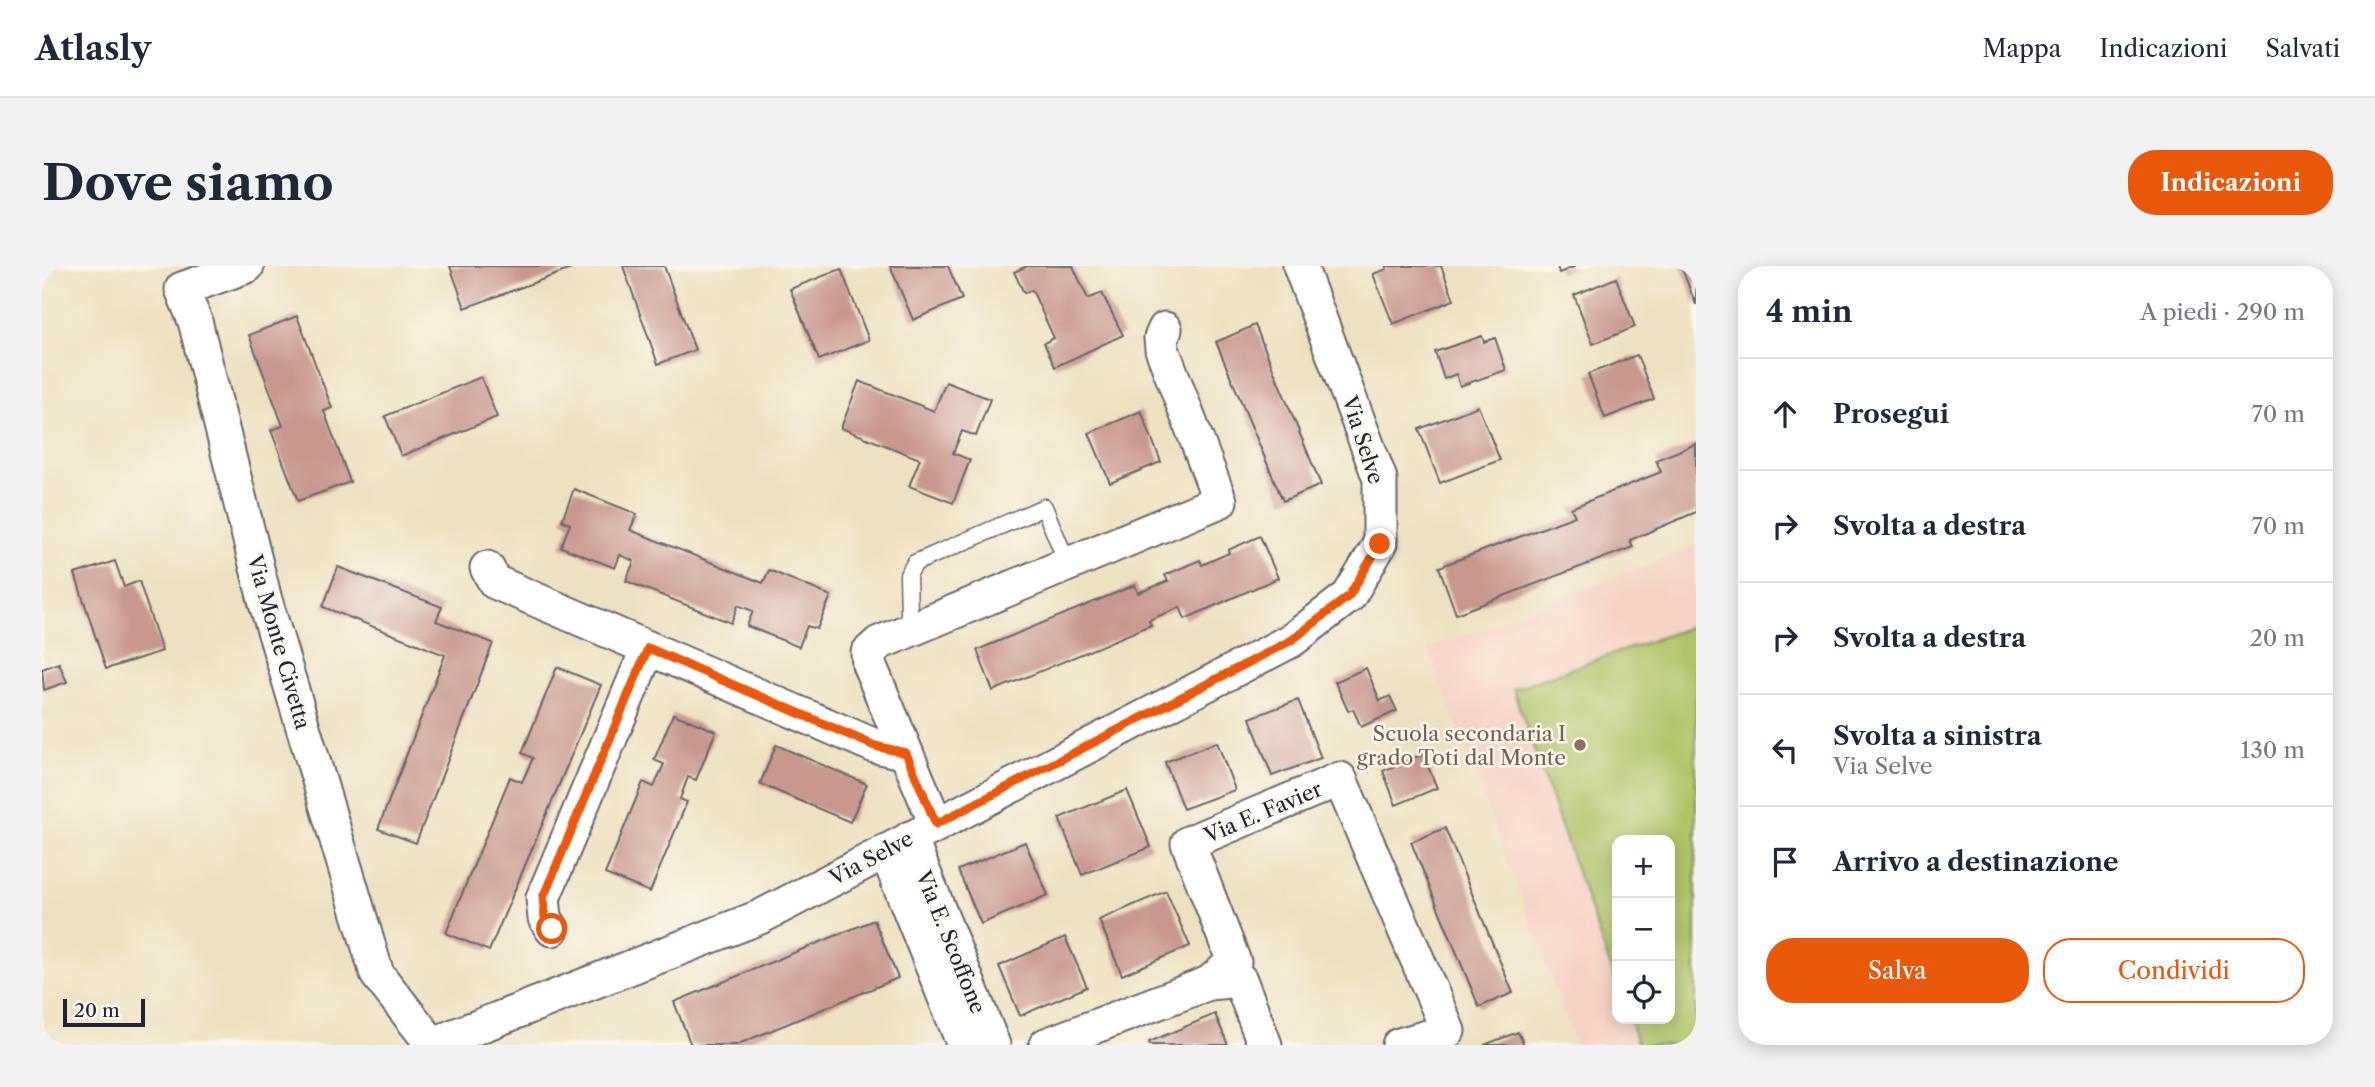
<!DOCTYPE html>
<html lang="it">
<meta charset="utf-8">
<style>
body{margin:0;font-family:"Libre Caslon Text",serif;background:#f2f2f3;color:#1f2937}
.controls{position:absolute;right:21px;bottom:21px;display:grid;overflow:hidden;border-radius:14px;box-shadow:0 4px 18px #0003}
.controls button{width:63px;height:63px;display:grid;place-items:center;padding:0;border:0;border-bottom:2px solid #e0e1e3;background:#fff;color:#1f2937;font:35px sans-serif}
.scale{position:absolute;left:21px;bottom:18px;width:82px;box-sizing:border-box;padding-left:7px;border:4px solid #22223b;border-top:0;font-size:19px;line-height:24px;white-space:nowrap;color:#22223b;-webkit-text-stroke:5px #fbf7ec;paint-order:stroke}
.stop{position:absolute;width:21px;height:21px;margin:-16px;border:5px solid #ea580c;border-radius:50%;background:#fff}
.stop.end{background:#ea580c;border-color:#fff;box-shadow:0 2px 7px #0008}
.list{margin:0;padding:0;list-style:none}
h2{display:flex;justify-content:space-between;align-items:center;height:91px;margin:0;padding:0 28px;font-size:30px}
h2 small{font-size:23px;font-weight:400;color:#747a83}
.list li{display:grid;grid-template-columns:46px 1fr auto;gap:21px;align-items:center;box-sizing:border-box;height:112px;padding:0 28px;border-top:2px solid #e0e1e3}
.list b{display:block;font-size:26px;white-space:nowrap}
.list p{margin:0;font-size:23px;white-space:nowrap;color:#747a83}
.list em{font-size:23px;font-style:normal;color:#747a83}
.actions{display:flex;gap:14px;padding:21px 28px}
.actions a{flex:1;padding:16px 0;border:2px solid #ea580c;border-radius:28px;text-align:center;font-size:24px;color:#ea580c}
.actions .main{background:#ea580c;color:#fff}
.icon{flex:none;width:38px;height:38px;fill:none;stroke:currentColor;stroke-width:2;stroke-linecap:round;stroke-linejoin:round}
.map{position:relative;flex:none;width:1654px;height:779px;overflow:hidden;border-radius:28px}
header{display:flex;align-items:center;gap:42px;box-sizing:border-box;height:98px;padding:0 35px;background:#fff;border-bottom:2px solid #e0e1e3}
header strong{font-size:33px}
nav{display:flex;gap:38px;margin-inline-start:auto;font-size:24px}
.intro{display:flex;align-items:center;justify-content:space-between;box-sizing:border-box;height:168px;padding:0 42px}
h1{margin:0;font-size:49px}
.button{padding:18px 32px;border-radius:28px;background:#ea580c;color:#fff;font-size:24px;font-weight:700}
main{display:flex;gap:42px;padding:0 42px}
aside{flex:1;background:#fff;border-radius:28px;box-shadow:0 4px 18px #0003}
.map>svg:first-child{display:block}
.built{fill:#f6d2c4;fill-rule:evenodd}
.green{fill:#afc468;stroke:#687352;stroke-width:2}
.building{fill:#c8978e}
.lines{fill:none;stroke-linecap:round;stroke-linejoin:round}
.lane-casing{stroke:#69656a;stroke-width:19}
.street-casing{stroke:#69656a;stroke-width:37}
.lane{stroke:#fff;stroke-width:16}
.street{stroke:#fff;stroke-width:33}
.route{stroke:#ea580c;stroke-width:9}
.education-dot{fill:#8d6e63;stroke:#fbf7ec;stroke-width:2.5}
.labels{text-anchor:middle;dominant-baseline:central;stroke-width:5;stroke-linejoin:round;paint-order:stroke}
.street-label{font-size:21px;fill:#22223b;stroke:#fbf7ec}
.education-label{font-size:21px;fill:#785e54;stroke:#fbf7ec;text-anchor:end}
</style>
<header>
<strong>Atlasly</strong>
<nav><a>Mappa</a><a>Indicazioni</a><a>Salvati</a></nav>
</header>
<div class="intro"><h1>Dove siamo</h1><a class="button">Indicazioni</a></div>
<main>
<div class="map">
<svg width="1654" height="779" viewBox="0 0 1654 779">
<rect width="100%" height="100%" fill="#fbf7ec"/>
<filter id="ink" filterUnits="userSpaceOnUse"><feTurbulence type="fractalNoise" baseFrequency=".0143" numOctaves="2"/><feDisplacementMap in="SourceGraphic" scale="14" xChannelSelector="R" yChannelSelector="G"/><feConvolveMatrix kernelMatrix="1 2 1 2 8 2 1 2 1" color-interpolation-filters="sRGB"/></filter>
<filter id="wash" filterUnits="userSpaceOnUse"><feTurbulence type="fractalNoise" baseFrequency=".00686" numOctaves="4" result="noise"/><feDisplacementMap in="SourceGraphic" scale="28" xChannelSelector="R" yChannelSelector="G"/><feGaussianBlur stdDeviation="1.57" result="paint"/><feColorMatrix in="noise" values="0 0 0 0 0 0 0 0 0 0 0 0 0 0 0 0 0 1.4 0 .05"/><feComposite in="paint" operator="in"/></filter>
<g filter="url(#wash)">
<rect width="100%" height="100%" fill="#eee1c1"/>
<path class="built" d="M1654,280V779H1534L1386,383ZM1575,574H1628V753H1575Z"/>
<polygon class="green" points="1654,359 1654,779 1596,779 1587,753 1628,753 1628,574 1575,574 1575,720 1471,423"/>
<g id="blocks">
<g class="building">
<polygon points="408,0 537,0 423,42"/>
<polygon points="581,0 622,0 653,84 616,98"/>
<polygon points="848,0 906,0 920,33 871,54"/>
<polygon points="985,0 1031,0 1046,33 1060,27 1081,69 1013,101 1002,77 1012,72 990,24 982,27 972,6"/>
<polygon points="1344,0 1399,0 1412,34 1351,58 1331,8 1345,3"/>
<polygon points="1515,0 1534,0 1517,7"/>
<polygon points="1639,0 1654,0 1654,39"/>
<polygon points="799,3 827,74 777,94 748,23"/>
<polygon points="1574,12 1593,61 1551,78 1532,29"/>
<polygon points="255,50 290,142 282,145 308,216 256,235 229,164 241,160 207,69"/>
<polygon points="1213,59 1279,219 1241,235 1174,76"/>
<polygon points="1440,70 1442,76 1453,72 1464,104 1418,120 1414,108 1402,113 1393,86"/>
<polygon points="1595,89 1612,133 1563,152 1546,108"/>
<polygon points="439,111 455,151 359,190 343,150"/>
<polygon points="817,115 892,145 904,116 948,133 934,170 920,165 911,187 928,194 911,237 867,220 878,193 799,162"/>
<polygon points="1436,140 1458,194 1398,217 1377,163"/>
<polygon points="1099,145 1119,196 1068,217 1047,167"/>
<polygon points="1654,178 1654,246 1588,274 1591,281 1414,348 1397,301 1533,250 1529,242 1619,206 1614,194"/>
<polygon points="532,223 595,248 588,264 721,317 727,304 789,330 775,363 765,360 757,381 705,360 711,345 696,339 689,357 584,315 592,295 578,289 573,302 519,281 528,258 520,254"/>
<polygon points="1218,270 1236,312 1143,353 1138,341 1107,354 1109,359 951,425 935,384 1093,319 1096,327 1126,315 1123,309 1158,294 1160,299 1187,287 1186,284"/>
<polygon points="73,295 82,321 97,315 120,385 64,403 33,308"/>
<polygon points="296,301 400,341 394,355 451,377 374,577 336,563 403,389 281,341"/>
<polygon points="17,397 25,416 2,424 0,403"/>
<polygon points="515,401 559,419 447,685 404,667 468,511 480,516 491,492 480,487"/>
<polygon points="1324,402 1338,435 1348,430 1355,445 1319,461 1311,443 1306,445 1293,416"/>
<polygon points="1256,434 1279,492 1230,510 1208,452"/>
<polygon points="631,448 674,465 654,514 646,511 638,533 645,536 608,626 563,608 601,516 612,521 622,498 612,494"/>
<polygon points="1175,476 1193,524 1141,543 1123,496"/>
<polygon points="734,479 825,518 808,556 718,518"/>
<polygon points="1381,488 1395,522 1354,539 1341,505"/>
<polygon points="1085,524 1109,581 1040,609 1017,552"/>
<polygon points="1403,562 1471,727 1437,741 1369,576"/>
<polygon points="983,576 1006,629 939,658 916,604"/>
<polygon points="1124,625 1148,680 1080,709 1057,654"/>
<polygon points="832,654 856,712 694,779 649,779 632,736"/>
<polygon points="1023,671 1045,721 978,750 957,700"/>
<polygon points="1173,748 1186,779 1108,779 1107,776"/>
<polygon points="1476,766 1482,779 1442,779"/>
</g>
</g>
</g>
<g filter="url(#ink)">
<use href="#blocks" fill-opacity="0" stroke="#69656a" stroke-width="2"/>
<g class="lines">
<g class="lane-casing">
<polyline id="lane" points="863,365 867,348 866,309 873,297 1002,241 1026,299"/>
</g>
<g class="street-casing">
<g id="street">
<polyline points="205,0 140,23 153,55 223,334 335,708 390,778"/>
<polyline points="445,302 453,316 833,480 864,487"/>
<polyline points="894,558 827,398 826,387 837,377 1178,235 1120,83 1119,72 1123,63"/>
<polyline points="868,572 951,779"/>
<polyline points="844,585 922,779"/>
<polyline points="510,663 503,652 501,632 606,382"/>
<polyline points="1167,717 1192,696 1146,577 1298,513 1406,765 1357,779"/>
<polyline points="389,779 718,651 1250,374 1307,330 1338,278 1338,213 1258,0"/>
<polyline points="1004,779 1167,717 1198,714 1223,779"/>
</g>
</g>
<use href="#lane" class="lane"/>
<use href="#street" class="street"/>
</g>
</g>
<g class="lines" filter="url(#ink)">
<polyline class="route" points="510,663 503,652 501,632 606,382 833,480 864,487 894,558 1250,374 1307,330 1338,278"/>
</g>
<circle class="education-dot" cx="1538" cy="479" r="7"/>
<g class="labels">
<g class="street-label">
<text transform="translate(1321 174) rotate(72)">Via Selve</text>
<text transform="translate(237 376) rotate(74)">Via Monte Civetta</text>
<text transform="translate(1221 546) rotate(-23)">Via E. Favier</text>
<text transform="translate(829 592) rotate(-28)">Via Selve</text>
<text transform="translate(909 676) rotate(68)">Via E. Scoffone</text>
</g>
<g class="education-label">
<text x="1524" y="467">Scuola secondaria I<tspan x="1524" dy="24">grado Toti dal Monte</tspan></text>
</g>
</g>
</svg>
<div class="controls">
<button>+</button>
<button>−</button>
<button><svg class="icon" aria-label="locate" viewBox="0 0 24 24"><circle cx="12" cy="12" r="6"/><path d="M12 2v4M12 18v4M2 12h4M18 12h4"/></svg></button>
</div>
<div class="scale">20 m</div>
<div class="stop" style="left:510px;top:663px"></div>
<div class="stop end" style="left:1338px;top:278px"></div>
</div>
<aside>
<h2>4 min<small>A piedi · 290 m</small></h2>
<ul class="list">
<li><svg class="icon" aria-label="ahead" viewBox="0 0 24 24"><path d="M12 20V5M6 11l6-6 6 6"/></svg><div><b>Prosegui</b></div><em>70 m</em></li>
<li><svg class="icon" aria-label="right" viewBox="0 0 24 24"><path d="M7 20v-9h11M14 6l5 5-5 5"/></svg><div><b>Svolta a destra</b></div><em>70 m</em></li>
<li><svg class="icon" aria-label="right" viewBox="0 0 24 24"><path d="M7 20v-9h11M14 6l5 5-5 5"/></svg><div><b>Svolta a destra</b></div><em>20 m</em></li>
<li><svg class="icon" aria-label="left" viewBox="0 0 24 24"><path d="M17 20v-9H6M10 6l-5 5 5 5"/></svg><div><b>Svolta a sinistra</b><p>Via Selve</p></div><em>130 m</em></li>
<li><svg class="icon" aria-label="arrive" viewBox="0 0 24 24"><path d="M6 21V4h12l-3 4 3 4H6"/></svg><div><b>Arrivo a destinazione</b></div></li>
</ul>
<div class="actions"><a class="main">Salva</a><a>Condividi</a></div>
</aside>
</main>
